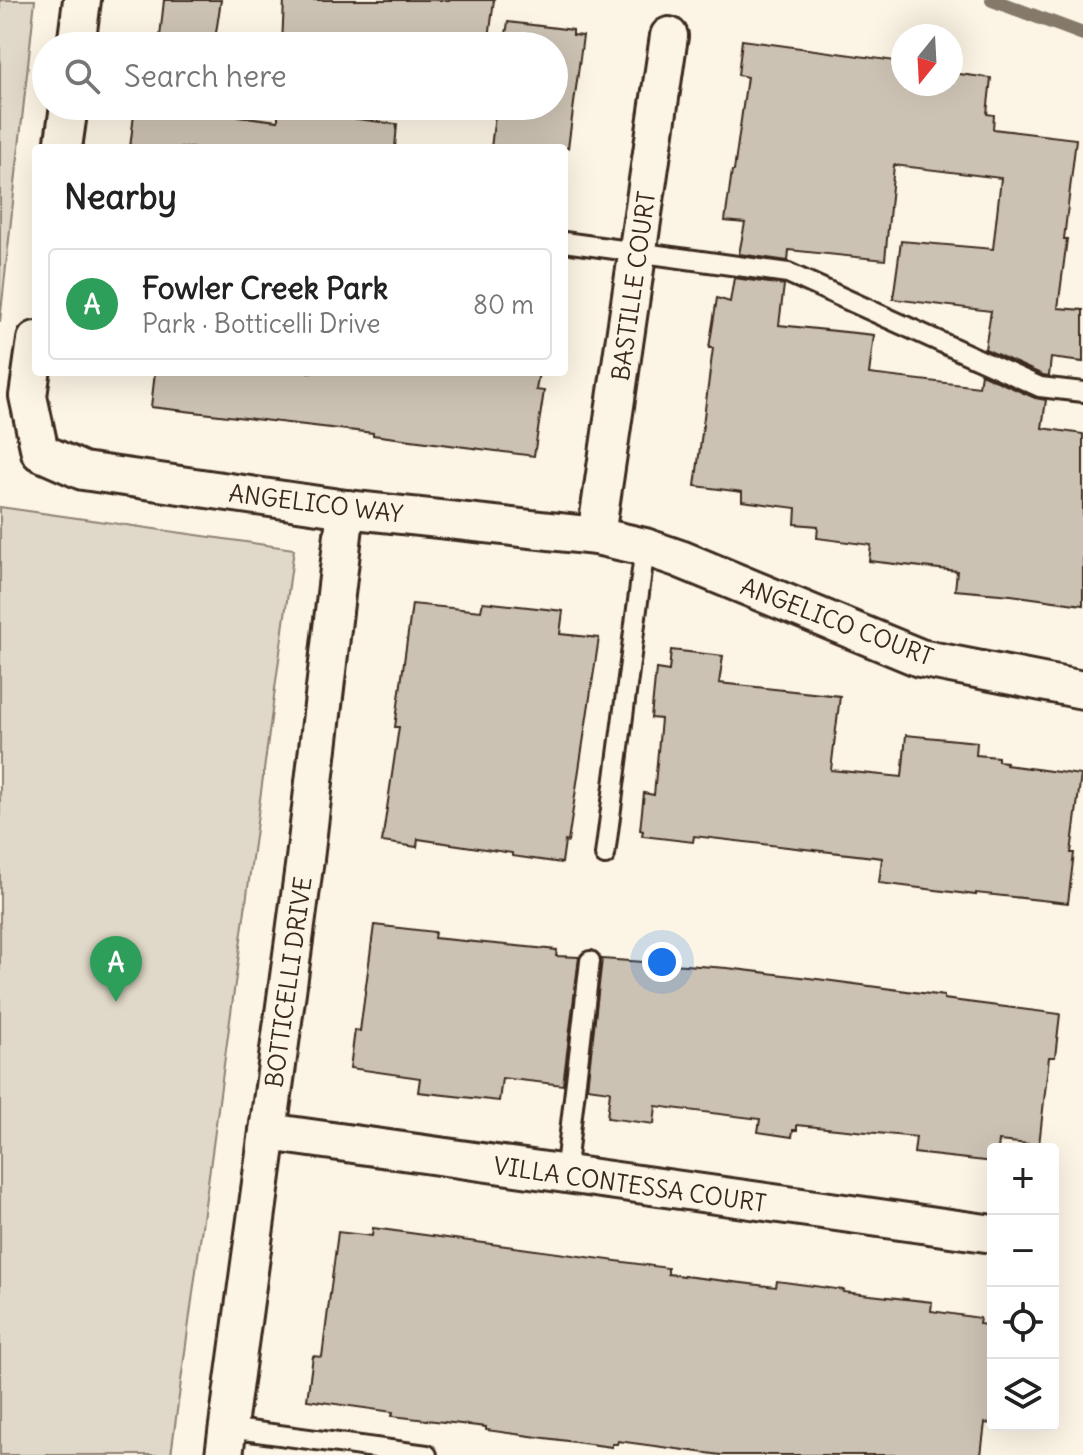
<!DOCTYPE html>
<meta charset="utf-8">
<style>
body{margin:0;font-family:Delius,sans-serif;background:#f2f2f2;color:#222}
.controls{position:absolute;right:24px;bottom:24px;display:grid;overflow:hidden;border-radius:8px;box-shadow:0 8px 32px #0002}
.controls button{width:72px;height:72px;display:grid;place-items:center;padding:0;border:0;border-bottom:2px solid #e0e0e0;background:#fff;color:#222;font:40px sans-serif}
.compass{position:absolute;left:891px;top:24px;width:72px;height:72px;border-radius:50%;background:#fff;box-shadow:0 8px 32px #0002;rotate:198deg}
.you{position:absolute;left:662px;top:962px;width:28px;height:28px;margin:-20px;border:6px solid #fff;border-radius:50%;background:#1a73e8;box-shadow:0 0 0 12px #1a73e833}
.badge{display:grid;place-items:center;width:52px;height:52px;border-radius:50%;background:#7c3aed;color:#fff;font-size:26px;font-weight:700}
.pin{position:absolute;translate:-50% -66px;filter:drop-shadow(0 2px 4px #0008)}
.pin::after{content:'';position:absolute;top:42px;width:28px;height:24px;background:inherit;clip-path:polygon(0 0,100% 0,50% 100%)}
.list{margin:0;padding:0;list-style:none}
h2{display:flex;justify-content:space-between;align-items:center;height:104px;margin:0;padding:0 32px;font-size:34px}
h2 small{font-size:26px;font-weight:400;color:#767676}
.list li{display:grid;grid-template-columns:52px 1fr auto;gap:24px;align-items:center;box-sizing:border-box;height:112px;margin:0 16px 16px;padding:0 16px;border:2px solid #e0e0e0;border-radius:8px}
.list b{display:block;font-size:30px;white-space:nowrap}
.list p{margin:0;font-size:26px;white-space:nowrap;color:#767676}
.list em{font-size:26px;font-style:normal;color:#767676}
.icon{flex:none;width:44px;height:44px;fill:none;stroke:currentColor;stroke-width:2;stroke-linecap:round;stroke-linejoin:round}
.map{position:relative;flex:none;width:1083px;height:1455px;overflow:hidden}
.search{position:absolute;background:#fff;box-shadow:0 8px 32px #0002;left:32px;top:32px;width:536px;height:88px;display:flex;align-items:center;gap:20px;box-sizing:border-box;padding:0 28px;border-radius:44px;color:#767676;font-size:30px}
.panel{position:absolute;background:#fff;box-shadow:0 8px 32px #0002;left:32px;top:144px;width:536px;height:232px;border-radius:8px}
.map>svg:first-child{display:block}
.green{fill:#e0d8c8;stroke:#8e8173;stroke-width:2}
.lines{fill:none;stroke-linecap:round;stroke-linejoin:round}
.stream{stroke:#85796b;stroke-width:14}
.building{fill:#ccc2b3;stroke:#3b2a1e;stroke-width:2}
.service-casing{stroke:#3b2a1e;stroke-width:24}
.minor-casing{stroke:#3b2a1e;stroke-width:42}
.service{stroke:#fcf5e5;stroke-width:18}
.minor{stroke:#fcf5e5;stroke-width:36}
.labels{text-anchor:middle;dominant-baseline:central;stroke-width:6;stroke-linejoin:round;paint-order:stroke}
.street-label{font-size:24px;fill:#3b2a1e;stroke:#fcf5e5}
</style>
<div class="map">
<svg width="1083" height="1455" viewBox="0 0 1083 1455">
<rect width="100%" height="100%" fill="#fcf5e5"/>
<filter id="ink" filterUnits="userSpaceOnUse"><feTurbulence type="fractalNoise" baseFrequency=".0125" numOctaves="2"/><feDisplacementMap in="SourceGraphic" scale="16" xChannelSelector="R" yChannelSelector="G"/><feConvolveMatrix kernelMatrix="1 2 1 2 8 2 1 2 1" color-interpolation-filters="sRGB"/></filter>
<g filter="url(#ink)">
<g class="green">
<polygon points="0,0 35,0 0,322"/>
<polygon points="0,507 294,549 171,1455 0,1455"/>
</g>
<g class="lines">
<polyline class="stream" points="992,0 1083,34"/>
</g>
<g class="building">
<polygon points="164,0 221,0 214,46 159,46"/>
<polygon points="284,0 494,0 488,46 282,46"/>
<polygon points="508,22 573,30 573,35 583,36 568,148 491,148 496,106 554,106 554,46 504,46"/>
<polygon points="742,40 903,62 903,84 951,84 951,73 991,78 987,114 994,115 993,129 1076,139 1064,239 1067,239 1058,308 1083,310 1083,362 1051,358 1049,376 1043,375 985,349 991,311 893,299 901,241 993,249 1001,178 894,165 885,260 789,250 788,261 739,254 745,223 725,221 732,171 734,171 747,77 738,75"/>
<polygon points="135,106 207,106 206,112 278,121 278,109 397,124 395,148 130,148"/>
<polygon points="734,278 784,285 779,325 874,335 869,374 979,387 981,374 1035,398 1046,400 1042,428 1083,434 1083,605 1011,595 955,590 957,571 869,561 871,545 817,538 818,526 795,524 796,508 742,501 742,492 695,486 713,348 709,348 717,298 730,302"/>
<polygon points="155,372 539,372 536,390 544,391 534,456 373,435 373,433 151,407"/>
<polygon points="483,602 563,611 560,634 599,638 568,842 565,841 562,863 512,856 512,853 418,839 417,847 382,842 399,727 395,727 412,604 481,611"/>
<polygon points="671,650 723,656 719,683 840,696 831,770 902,777 906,735 977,742 976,755 998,757 998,761 1006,762 1006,765 1081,775 1071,853 1074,853 1068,903 976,893 976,895 879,883 882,858 694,836 693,842 642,836 643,831 640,830 644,793 654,795 661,719 651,718 656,669 669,671"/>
<polygon points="374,925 435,932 434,938 557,950 556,956 579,957 563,1085 502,1078 499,1101 418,1092 420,1078 350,1068 355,1030 360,1031"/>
<polygon points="602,959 727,968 817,979 944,996 944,999 1060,1014 1055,1057 1049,1057 1039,1145 999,1141 998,1149 993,1149 993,1162 914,1153 916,1137 797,1125 797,1130 793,1130 792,1137 758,1132 760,1119 656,1106 654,1124 607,1118 610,1091 587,1088"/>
<polygon points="373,1228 668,1268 668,1274 776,1287 777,1281 844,1290 843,1292 932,1302 931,1311 980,1318 979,1324 993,1326 993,1424 985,1423 981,1455 721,1455 618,1441 617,1444 612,1444 612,1447 486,1430 486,1427 392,1416 393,1412 307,1400 313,1356 322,1357 338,1232 372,1236"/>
</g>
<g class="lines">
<g class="service-casing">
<g id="service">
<polyline points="564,242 788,273 1040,387 1083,392"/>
<polyline points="605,855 645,547"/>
<polyline points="565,1175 590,961"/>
<polyline points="228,1428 427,1455"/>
</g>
</g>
<g class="minor-casing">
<g id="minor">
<polyline points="76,46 82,0"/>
<polyline points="63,148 69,106"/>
<polyline points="36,340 28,396 40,452 83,471 346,509 596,536 645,547 680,559 920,658 1083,690"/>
<polyline points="596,536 669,36"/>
<polyline points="268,1132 993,1234"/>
<polyline points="224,1455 305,859 346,509"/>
</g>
</g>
<use href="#service" class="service"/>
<use href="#minor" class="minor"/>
</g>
</g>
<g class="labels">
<g class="street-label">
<text transform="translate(633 286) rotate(-82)">BASTILLE COURT</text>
<text transform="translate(316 503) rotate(7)">ANGELICO WAY</text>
<text transform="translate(837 621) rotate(21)">ANGELICO COURT</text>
<text transform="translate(288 982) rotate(-82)">BOTTICELLI DRIVE</text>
<text transform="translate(630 1184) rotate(8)">VILLA CONTESSA COURT</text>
</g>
</g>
</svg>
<div class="controls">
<button>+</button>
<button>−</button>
<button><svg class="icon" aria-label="locate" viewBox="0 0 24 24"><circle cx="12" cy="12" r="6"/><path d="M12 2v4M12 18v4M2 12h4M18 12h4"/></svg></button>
<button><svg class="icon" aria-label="layers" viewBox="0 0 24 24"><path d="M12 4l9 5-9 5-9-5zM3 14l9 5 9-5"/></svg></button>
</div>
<svg class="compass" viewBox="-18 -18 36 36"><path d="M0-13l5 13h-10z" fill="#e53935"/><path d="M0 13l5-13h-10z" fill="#767676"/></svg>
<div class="you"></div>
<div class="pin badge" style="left:116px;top:1002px;background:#2e9e5b">A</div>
<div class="search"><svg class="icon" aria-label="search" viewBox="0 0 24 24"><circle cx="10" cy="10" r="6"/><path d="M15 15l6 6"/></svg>Search here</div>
<section class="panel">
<h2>Nearby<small></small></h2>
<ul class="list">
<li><span class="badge" style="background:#2e9e5b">A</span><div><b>Fowler Creek Park</b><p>Park · Botticelli Drive</p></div><em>80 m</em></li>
</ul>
</section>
</div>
